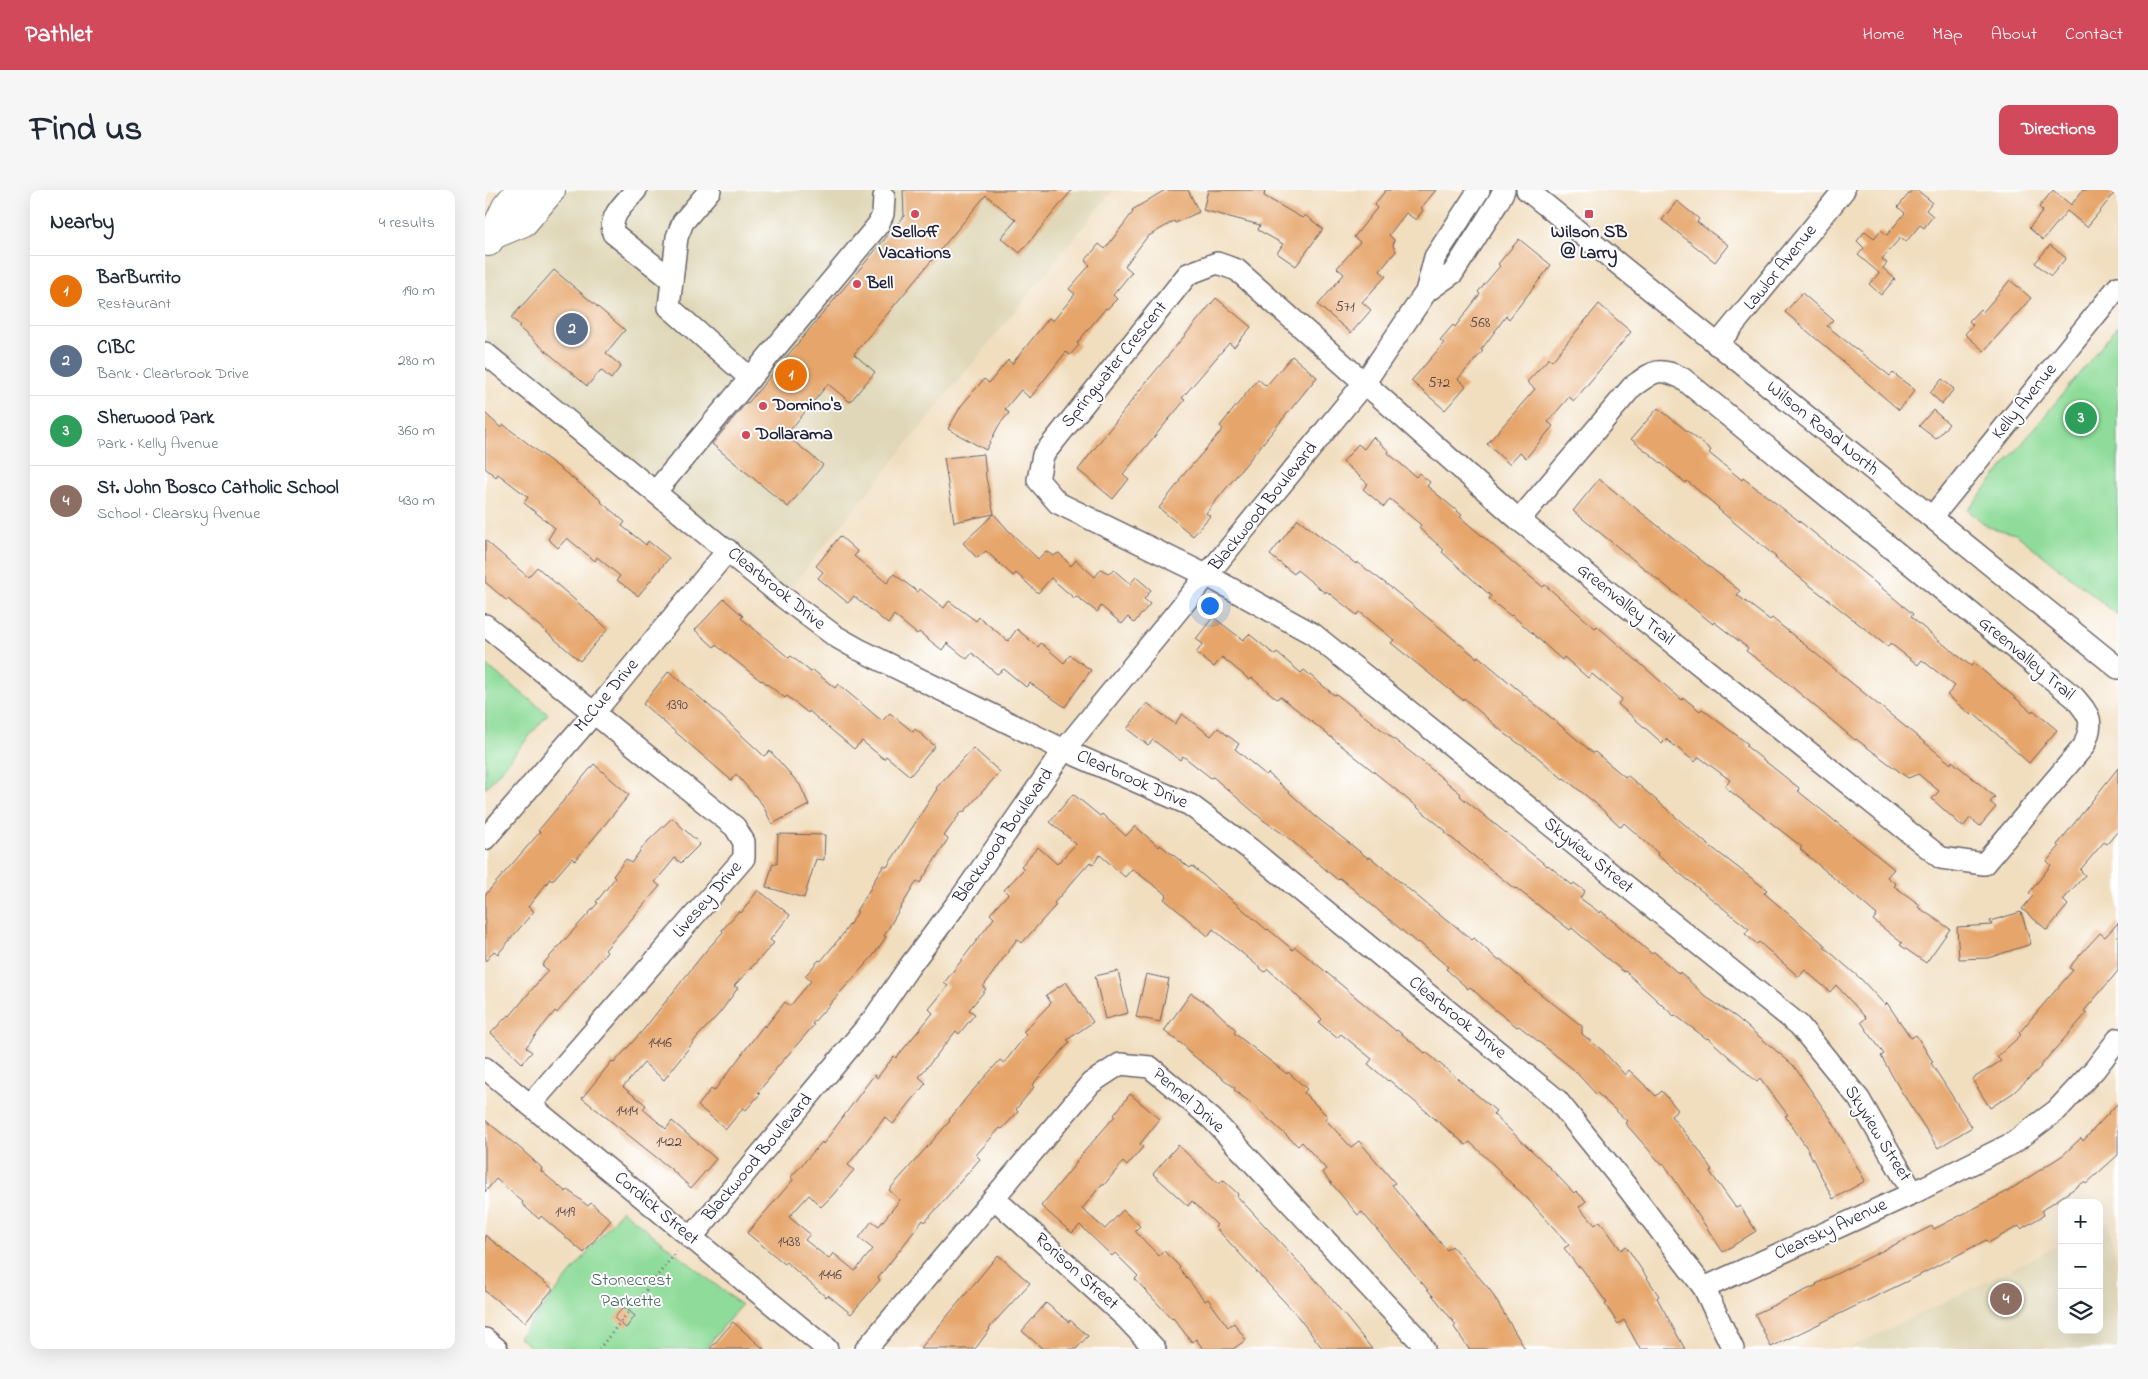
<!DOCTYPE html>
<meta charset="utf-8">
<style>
body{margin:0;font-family:"Indie Flower",sans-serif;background:#f6f6f7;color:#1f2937}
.controls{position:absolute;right:15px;bottom:15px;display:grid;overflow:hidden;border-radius:10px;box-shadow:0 5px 20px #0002}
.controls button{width:45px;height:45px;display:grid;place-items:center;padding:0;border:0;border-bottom:1px solid #e0e1e3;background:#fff;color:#1f2937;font:25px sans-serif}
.you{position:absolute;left:724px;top:415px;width:18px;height:18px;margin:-12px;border:4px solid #fff;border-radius:50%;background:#1a73e8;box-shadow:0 0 0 8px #1a73e833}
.badge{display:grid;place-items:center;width:32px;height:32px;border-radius:50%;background:#d1495b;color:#fff;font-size:16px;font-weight:700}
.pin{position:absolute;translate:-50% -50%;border:2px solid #fff;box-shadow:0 1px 5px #0006}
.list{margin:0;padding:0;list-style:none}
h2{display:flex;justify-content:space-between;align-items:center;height:65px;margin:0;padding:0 20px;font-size:21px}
h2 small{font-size:16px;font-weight:400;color:#747a83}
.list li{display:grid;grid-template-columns:32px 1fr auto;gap:15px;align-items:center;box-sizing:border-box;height:70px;padding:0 20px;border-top:1px solid #e0e1e3}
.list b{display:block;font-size:19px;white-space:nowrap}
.list p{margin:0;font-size:16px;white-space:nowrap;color:#747a83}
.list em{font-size:16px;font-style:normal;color:#747a83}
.icon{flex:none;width:28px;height:28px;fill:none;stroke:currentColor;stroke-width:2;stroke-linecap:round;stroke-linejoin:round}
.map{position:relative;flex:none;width:1633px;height:1159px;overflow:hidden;border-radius:10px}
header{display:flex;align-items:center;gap:30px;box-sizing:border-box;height:70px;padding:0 25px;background:#d1495b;color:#fff}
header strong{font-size:24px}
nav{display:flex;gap:28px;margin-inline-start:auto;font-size:18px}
.intro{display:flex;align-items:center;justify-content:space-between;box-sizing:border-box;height:120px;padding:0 30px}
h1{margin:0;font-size:35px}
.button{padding:12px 22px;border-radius:10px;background:#d1495b;color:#fff;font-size:18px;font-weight:700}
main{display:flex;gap:30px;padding:0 30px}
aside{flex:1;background:#fff;border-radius:10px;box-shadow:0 5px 20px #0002}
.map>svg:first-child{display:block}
.built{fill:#dfd7b7}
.green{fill:#8fdc9a;stroke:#587f6a}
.building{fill:#e6a56b}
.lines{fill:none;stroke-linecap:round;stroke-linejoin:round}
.minor-casing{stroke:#6a6469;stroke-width:24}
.major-casing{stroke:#6a6469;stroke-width:30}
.path{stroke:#6a6469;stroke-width:3;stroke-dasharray:1 4;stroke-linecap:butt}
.minor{stroke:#fff;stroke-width:21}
.major{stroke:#fff;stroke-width:28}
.poi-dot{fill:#d1495b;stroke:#fff;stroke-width:2}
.labels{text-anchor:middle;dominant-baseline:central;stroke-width:4;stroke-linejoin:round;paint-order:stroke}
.number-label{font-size:15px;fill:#534347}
.poi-label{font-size:18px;font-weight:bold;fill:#22223b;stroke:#fff;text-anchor:start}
.street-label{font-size:18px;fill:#22223b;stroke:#fff}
.park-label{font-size:18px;fill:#48635c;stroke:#fff}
</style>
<header>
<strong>Pathlet</strong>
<nav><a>Home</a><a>Map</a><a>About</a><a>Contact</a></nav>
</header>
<div class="intro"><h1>Find us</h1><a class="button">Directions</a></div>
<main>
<aside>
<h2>Nearby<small>4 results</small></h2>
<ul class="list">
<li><span class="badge" style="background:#e8710a">1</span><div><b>BarBurrito</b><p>Restaurant</p></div><em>190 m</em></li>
<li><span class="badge" style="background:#5c6f8a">2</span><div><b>CIBC</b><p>Bank · Clearbrook Drive</p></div><em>280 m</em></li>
<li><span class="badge" style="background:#2e9e5b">3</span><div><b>Sherwood Park</b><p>Park · Kelly Avenue</p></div><em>360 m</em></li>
<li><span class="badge" style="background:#8d6e63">4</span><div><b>St. John Bosco Catholic School</b><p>School · Clearsky Avenue</p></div><em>430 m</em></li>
</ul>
</aside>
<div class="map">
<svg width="1633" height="1159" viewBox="0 0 1633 1159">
<rect width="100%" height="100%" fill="#fff"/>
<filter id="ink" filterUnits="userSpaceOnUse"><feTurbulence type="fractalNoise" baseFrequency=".02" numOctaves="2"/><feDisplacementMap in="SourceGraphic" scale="10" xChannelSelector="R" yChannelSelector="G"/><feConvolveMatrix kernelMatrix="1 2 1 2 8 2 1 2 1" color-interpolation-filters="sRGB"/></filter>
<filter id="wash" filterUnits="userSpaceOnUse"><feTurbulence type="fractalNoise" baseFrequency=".0096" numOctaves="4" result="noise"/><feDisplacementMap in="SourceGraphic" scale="20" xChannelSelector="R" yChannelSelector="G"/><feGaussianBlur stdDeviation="1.12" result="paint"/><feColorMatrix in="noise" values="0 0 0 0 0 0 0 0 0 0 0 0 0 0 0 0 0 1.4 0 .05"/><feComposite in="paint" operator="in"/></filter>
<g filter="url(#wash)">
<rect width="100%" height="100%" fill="#f1debf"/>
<g class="built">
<polygon points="35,0 628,0 298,407 0,162 0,55"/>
<polygon points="1623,1032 1633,1078 1633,1159 1363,1159 1577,1054 1577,1140 1614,1140 1614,1036"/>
</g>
<g class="green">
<polygon points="1633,136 1633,425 1531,344 1503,337 1483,320"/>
<polygon points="0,474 63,524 0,599"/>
<polygon points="137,1020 256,1115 220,1159 48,1159 34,1147"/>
</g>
<g id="blocks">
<g class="building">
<polygon points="418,0 587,0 535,63 516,48 531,30 501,5 369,164 390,182 365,212 343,194 301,245 338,275 303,317 227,254 262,212 263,213 419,26"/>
<polygon points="680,0 703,0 714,22 690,33 689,31 662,47 640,76 647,82 628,105 632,109 622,119 621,118 592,153 594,155 585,165 581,162 545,208 536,200 520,219 524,223 514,235 501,260 463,239 476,216 499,189 504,193 523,170 527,174 564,128 568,131 590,104 584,99 605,75 600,71 614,54 620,59 648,22 647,20"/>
<polygon points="723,0 780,0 779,6 817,28 820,25 838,39 811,76 792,63 798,54 773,40 775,35 718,20"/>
<polygon points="901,0 951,0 936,18 938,20 931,30 921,23 904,45 909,50 908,56 911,61 895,81 901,86 877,112 886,120 866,143 833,115 859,84 852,78 875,52 869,47 892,18 889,15"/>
<polygon points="1427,0 1432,0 1447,12 1441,20 1448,26 1439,38 1435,35 1421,52 1415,48 1397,69 1402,73 1398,78 1410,89 1396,105 1384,94 1394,83 1373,65 1379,58 1372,51 1380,41 1389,48 1396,40 1402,45 1420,23 1413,17"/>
<polygon points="1568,0 1586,15 1598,0 1632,0 1602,37 1582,21 1558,50 1544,38 1558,21 1554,17"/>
<polygon points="1192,11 1214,29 1212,32 1243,55 1230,72 1177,30"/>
<polygon points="1034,49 1066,75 1024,129 1021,126 996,160 998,161 973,189 981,196 960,220 926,191 959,153 955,150 968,135 970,137 995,104 993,102 1015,76 1013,74"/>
<polygon points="1565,55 1581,68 1566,86 1550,73"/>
<polygon points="69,80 140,140 121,163 136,176 126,189 116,180 102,196 33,137 35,135 26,128"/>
<polygon points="1525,90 1546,108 1499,161 1480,144 1488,135 1484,131 1495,119 1498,122"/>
<polygon points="1317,103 1348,130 1342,136 1405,186 1408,183 1430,200 1414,220 1300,122"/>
<polygon points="731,108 766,137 749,157 744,153 697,208 700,210 638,284 644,289 628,309 593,280 658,196"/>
<polygon points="1114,114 1146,142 1089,211 1084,207 1063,232 1068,236 1041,268 1035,262 1024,274 1002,254 1050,199 1042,192 1064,168 1067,171"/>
<polygon points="807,166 832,187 721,323 725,326 708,346 674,318 695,291 694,290 738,239 735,236 773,189 781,196"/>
<polygon points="1457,189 1469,199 1457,214 1445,203"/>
<polygon points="1173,218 1226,260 1224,263 1257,290 1258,288 1318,334 1398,399 1428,424 1426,427 1453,450 1486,476 1489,473 1547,522 1548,520 1572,540 1544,573 1488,523 1486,525 1462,505 1470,496 1437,470 1433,475 1405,453 1403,457 1290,368 1291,367 1233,319 1234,318 1202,291 1201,293 1146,249"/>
<polygon points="1448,220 1464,234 1451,249 1434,236"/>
<polygon points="0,223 16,238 19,235 117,311 116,312 140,332 137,336 161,355 163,351 184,368 153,406 132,390 135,386 112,367 110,371 82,348 73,358 63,349 70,338 39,313 43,307 13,284 11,287 0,278"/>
<polygon points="888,247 904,261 903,263 931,287 934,283 945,292 942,296 977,325 975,327 1031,375 1058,397 1060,395 1110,438 1112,436 1197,510 1199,508 1215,521 1217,519 1263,554 1261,556 1314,598 1313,601 1409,679 1402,687 1411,694 1409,696 1435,715 1433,717 1465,739 1441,773 1415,755 1417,753 1388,730 1392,725 1315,659 1317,657 1240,597 1245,590 1214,567 1210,572 1181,549 1177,553 1133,514 1137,509 1107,484 1103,488 1079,467 1077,470 1027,425 1026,426 1004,409 1006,406 957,362 959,360 934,338 936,335 905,309 899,317 878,299 883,294 858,272 873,254 879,259"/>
<polygon points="499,264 501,288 509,324 469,332 459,268"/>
<polygon points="1114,289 1255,401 1252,405 1285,430 1287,428 1466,574 1467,571 1510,607 1505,612 1511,617 1495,636 1485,628 1478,637 1447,609 1454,601 1433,584 1423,588 1371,549 1370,550 1287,480 1261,461 1263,458 1229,432 1228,434 1088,321"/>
<polygon points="509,324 523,340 553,369 561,361 568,366 574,363 586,376 591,370 610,387 616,379 623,383 629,380 645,394 651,387 666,400 659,409 665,414 649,433 643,427 637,434 616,416 612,422 591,406 589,408 566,388 553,403 531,383 528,386 501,361 492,368 478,353"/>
<polygon points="813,329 871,374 872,372 904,396 992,468 993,466 1108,563 1110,562 1140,587 1142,585 1221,653 1282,700 1279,703 1341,756 1339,757 1376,789 1400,815 1402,813 1426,848 1431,845 1448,872 1446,873 1487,937 1453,958 1416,901 1396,866 1399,864 1376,832 1381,828 1351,795 1345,802 1320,780 1314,787 1274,752 1272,754 1260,744 1264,739 1172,665 1173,663 1139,633 1136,637 1109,612 1079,588 1078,589 1050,565 1019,543 979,508 978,510 960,496 906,453 909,450 875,422 872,425 841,401 840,403 812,380 809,384 785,365"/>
<polygon points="355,346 373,362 369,366 402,393 409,384 433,402 435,399 459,418 464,411 491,431 494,427 523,451 532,439 553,457 556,453 579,473 585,465 606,480 580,517 545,493 541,497 519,479 512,484 487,463 482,469 462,453 457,460 434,442 432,444 409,425 403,434 369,406 363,413 333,388 338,382 331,376"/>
<polygon points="0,350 43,387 52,377 123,439 95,471 23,409 21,410 0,392"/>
<polygon points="239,409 258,426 256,428 304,468 306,466 326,482 328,480 350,498 353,494 397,531 405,523 428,542 430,539 450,556 425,586 401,566 399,569 377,551 369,559 324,521 323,523 302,506 300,508 277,490 276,491 231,455 229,457 210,440"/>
<polygon points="728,427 758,450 764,444 790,465 792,463 816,483 819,480 849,505 851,504 933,568 976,604 975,606 1062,676 1063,675 1087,695 1089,693 1100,701 1095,708 1115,723 1116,721 1167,764 1169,762 1194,784 1195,782 1221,807 1251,827 1308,875 1346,929 1380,991 1348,1009 1322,958 1300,926 1303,925 1275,888 1272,892 1223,848 1222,849 1190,825 1189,826 1140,781 1139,782 1119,766 1087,738 1085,740 1031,698 1030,699 959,642 961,641 899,590 795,506 792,509 767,488 765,490 737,467 729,477 711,463 718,454 711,449"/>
<polygon points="184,481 236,526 279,566 285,561 315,595 324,615 287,634 277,614 251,584 246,590 158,514"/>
<polygon points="662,513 690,534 697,524 726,546 733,538 754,554 750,559 781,585 783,583 830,626 884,669 885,667 962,731 963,730 987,750 989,748 1013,770 1015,769 1040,792 1097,836 1097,844 1118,861 1140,885 1144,880 1171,906 1177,901 1193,920 1186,926 1214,960 1227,980 1225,982 1251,1018 1255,1016 1271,1041 1238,1062 1179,974 1177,975 1140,933 1142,931 1112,903 1111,904 1088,879 1034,836 1032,837 1009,819 985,797 983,799 961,779 963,777 934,752 932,753 855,688 853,690 801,646 778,630 728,587 726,588 698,566 695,570 668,550 663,555 642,539"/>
<polygon points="488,558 515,582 479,622 477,621 459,646 463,649 435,693 432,691 414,720 399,746 401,747 388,766 327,834 329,835 288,882 289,883 273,902 275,904 261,920 258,918 241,939 213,916 226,899 229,901 279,835 280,837 300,812 305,816 326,791 320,786 334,770 336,771 358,744 373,722 371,721 387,696 386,696 399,675 402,677 452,599 451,598"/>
<polygon points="109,574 144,605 90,671 87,668 67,691 65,689 43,717 49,721 13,764 9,761 0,772 0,705 55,642 53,641"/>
<polygon points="1633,578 1633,641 1622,654 1619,652 1595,680 1600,685 1578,710 1583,715 1562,740 1537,719 1548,706 1544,703 1566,675 1562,671 1574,657 1572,655"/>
<polygon points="588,604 615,626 617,624 641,646 650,636 674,657 675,655 705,678 707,676 782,740 783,739 808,760 810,757 835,777 911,841 912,840 940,863 941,862 1011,921 1008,924 1063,976 1089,1003 1091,1001 1101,1011 1094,1017 1110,1035 1115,1031 1136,1060 1141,1056 1174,1106 1172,1108 1200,1159 1155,1159 1139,1130 1133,1134 1120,1114 1122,1113 1095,1076 1093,1077 1079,1058 1084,1055 1042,1008 1015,983 1016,982 985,952 981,955 904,890 903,891 883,874 887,869 856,844 852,848 834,833 837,829 783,779 780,782 728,739 723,746 679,709 682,705 647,679 640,687 615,665 608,674 605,672 569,713 571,715 537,753 532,749 498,797 501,799 484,820 490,824 474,844 471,841 434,887 441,893 408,934 400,927 363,975 369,980 347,1006 336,1017 324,1005 304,1027 325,1044 320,1050 344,1069 348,1063 370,1081 388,1059 374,1048 387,1031 394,1036 415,1010 404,1000 465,931 464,930 482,907 515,870 519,873 541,845 538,842 566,813 561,805 581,792 608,832 582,850 585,852 547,895 549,897 531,919 533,922 517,939 515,938 491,965 495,969 440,1032 438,1030 393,1088 395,1090 366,1124 343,1105 341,1107 301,1072 300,1074 262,1043 308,990 306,987 337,952 338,954 389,885 392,888 409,866 411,868 448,823 444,819 463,796 459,793 509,728 505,724 523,704 519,700 539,679 536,676 553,657 572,674 591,654 565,632"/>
<polygon points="187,628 215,654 196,673 190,668 170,692 175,696 120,760 122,762 72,823 70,821 41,857 47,862 37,873 6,843 23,825 25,826 63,780 57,775 113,713 111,712 130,688 128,686 141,669 146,673 162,652"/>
<polygon points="293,644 340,645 339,670 331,669 319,708 281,697 288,673 292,674"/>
<polygon points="273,700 305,725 285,750 289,753 249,796 253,798 234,824 213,846 179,890 159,873 138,897 161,915 158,919 181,939 187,931 231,969 206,998 186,979 97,908 127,871 129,873 159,839 219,763 238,742 237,740 254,721 256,723"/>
<polygon points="1536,722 1546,754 1503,768 1474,769 1472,737 1507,735 1505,731"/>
<polygon points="1633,733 1633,781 1599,821 1602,823 1555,876 1556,877 1528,903 1505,918 1487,889 1516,871 1512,867 1536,845 1534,843 1588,780 1584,778 1593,767 1615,743 1620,747"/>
<polygon points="633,781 643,823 620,829 610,786"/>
<polygon points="661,784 684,789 675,832 651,827"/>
<polygon points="706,803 727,817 751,840 749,843 802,884 803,882 822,899 819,903 842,926 840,929 866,957 874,951 910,993 907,995 945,1041 962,1060 967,1056 1005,1100 1040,1159 984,1159 969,1137 971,1135 953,1112 877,1022 873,1025 857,1006 837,982 841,979 817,952 813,956 767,914 749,900 750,898 701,860 702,858 679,841"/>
<polygon points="645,904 675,929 655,954 658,957 642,976 638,972 619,995 617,994 597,1019 620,1039 638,1020 655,1036 650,1041 674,1066 679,1061 695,1077 694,1078 720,1111 723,1109 743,1137 749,1133 761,1150 748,1159 718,1159 711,1149 707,1152 688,1128 687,1129 650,1089 653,1086 630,1063 627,1066 595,1035 587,1043 556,1016 592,972 591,971 630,926 629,925"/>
<polygon points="1633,913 1633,965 1601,994 1599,992 1557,1020 1559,1025 1536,1039 1534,1036 1503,1053 1501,1050 1433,1086 1286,1157 1270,1124 1332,1095 1331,1094 1447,1036 1449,1039 1523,1001 1578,965 1596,948 1598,951"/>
<polygon points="0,930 36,959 57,978 56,981 81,1002 83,1000 103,1016 106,1013 126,1030 99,1063 56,1026 54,1029 37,1014 38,1012 11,989 0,1002"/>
<polygon points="693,955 734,994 738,990 753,1004 752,1006 835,1095 887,1159 838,1159 810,1123 730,1037 732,1035 707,1011 703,1016 668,984"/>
<polygon points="0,1045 68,1099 40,1132 0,1101"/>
<polygon points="513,1065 545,1093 504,1138 505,1139 490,1159 435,1159"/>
<polygon points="561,1113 584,1132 585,1130 603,1146 591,1159 558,1159 537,1141"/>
<polygon points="139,1117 150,1126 141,1138 129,1128"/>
<polygon points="248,1132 279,1159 225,1159"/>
</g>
</g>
</g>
<g filter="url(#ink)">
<use href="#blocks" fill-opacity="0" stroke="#6a6469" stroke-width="1"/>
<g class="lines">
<g class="minor-casing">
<g id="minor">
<path d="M151,0C141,12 124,25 128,43L187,90"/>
<polyline points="225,0 198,32 192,47 184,117 265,188"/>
<polyline points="1042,0 1633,478"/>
<polyline points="941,102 968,83 1013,12 1019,0"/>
<polyline points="1232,155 1359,0"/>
<polyline points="0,163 298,407 350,446 373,459 579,560 705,615 765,659 1072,910 1142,997 1219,1098 1248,1159"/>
<polyline points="171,301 393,35 398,24 399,7"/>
<polyline points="1447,327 1633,97"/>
<path d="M1034,330L1147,197C1168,182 1172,176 1197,188L1589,507C1606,527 1609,530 1599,556L1499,674L1456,668L1034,330L752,80L732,73L703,84L558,265L553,290L573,313L723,386L828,444L1314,835L1374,909L1428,1003"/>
<polyline points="0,435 250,637 259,652 259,668 45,915"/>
<polyline points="0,649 109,523 243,360"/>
<polyline points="0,878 342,1159"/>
<polyline points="509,1008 641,1128 670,1159"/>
<polyline points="206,1048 389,828 424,777 473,712 579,560 880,192 941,102 950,67 994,0"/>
<polyline points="1219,1098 1428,1003 1528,953 1572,920 1610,879 1633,849"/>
<polyline points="0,1149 12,1159"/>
<polyline points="381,1159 606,893 635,874 665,877 727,929 934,1150 939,1159"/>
</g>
</g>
<g class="major-casing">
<g id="major">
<polyline points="8,45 39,32 66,0"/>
<polyline points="3,52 8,45 21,17 35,0"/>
</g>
</g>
<polyline class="path" points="114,1159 192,1061"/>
<use href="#minor" class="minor"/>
<use href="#major" class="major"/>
</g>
</g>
<g class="poi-dot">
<circle cx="430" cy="24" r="5"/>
<rect x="1099" y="19" width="10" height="10" rx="2.5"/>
<circle cx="372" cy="94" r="5"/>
<circle cx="278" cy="216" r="5"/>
<circle cx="261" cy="245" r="5"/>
</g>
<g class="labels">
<g class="number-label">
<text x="860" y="117">571</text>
<text x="995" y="133">568</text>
<text x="954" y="193">572</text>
<text x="192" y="515">1390</text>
<text x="175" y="853">1446</text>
<text x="142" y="921">1414</text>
<text x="184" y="952">1422</text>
<text x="80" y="1022">1419</text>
<text x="304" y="1052">1438</text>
<text x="345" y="1085">1446</text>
</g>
<g class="poi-label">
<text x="430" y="43" text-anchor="middle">Selloff<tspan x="430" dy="21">Vacations</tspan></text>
<text x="1104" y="43" text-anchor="middle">Wilson SB<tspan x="1104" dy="21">@ Larry</tspan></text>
<text x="382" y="94">Bell</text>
<text x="288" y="216">Domino's</text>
<text x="271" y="245">Dollarama</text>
</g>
<g class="street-label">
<text transform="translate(1296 78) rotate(-51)">Lawlor Avenue</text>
<text transform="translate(630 175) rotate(-51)">Springwater Crescent</text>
<text transform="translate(1540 212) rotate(-51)">Kelly Avenue</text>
<text transform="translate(1337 239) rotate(39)">Wilson Road North</text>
<text transform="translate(779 317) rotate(-51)">Blackwood Boulevard</text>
<text transform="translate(291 399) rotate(39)">Clearbrook Drive</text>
<text transform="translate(1140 415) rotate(39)">Greenvalley Trail</text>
<text transform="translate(1541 469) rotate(40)">Greenvalley Trail</text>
<text transform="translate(122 506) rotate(-50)">McCue Drive</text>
<text transform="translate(647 590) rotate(24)">Clearbrook Drive</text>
<text transform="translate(519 646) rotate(-55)">Blackwood Boulevard</text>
<text transform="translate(1103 666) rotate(39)">Skyview Street</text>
<text transform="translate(223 710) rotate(-49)">Livesey Drive</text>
<text transform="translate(972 828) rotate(39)">Clearbrook Drive</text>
<text transform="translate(703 911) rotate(41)">Pennel Drive</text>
<text transform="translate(1392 944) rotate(58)">Skyview Street</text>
<text transform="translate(273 968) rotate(-50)">Blackwood Boulevard</text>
<text transform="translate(171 1019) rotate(40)">Cordick Street</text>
<text transform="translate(1346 1040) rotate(-25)">Clearsky Avenue</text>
<text transform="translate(591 1082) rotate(42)">Rorison Street</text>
</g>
<g class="park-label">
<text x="146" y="1091">Stonecrest<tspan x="146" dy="21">Parkette</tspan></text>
</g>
</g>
</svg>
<div class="controls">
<button>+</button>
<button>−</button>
<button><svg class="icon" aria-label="layers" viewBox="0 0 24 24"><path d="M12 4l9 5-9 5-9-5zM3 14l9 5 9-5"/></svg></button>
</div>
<div class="you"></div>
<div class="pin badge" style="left:306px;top:185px;background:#e8710a">1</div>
<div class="pin badge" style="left:87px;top:139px;background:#5c6f8a">2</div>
<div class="pin badge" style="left:1596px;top:228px;background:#2e9e5b">3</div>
<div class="pin badge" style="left:1521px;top:1109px;background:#8d6e63">4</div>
</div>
</main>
